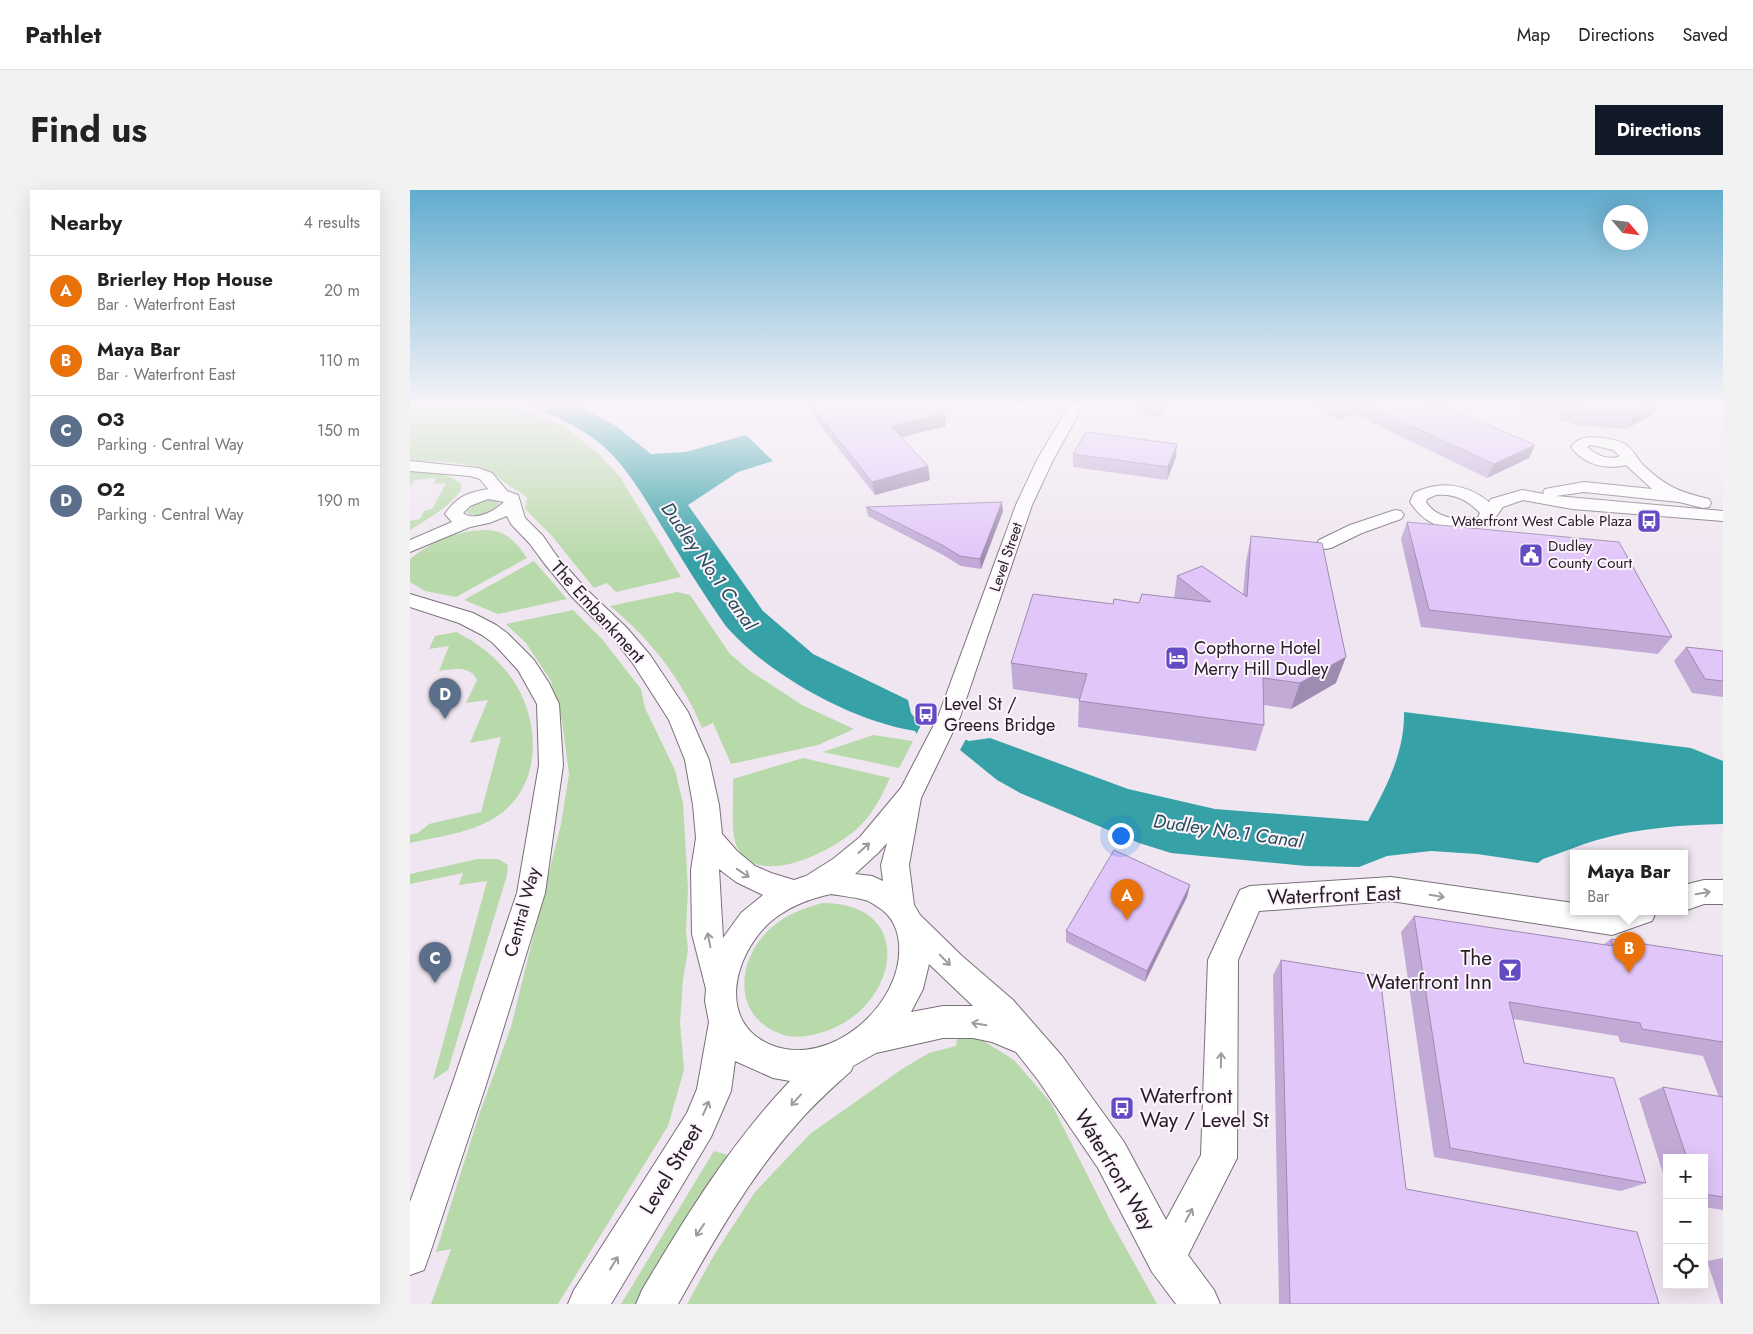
<!DOCTYPE html>
<meta charset="utf-8">
<style>
body{margin:0;font-family:Jost,sans-serif;background:#f2f2f2;color:#222}
.controls{position:absolute;right:15px;bottom:15px;display:grid;overflow:hidden;border-radius:0px;box-shadow:0 5px 20px #0002}
.controls button{width:45px;height:45px;display:grid;place-items:center;padding:0;border:0;border-bottom:1px solid #e0e0e0;background:#fff;color:#222;font:25px sans-serif}
.compass{position:absolute;left:1193px;top:15px;width:45px;height:45px;border-radius:50%;background:#fff;box-shadow:0 5px 20px #0002;rotate:118deg}
.you{position:absolute;left:710px;top:645px;width:18px;height:18px;margin:-12px;border:4px solid #fff;border-radius:50%;background:#1a73e8;box-shadow:0 0 0 8px #1a73e833}
.badge{display:grid;place-items:center;width:32px;height:32px;border-radius:50%;background:#111827;color:#fff;font-size:16px;font-weight:700}
.pin{position:absolute;translate:-50% -41px;filter:drop-shadow(0 1px 2px #0008)}
.pin::after{content:'';position:absolute;top:26px;width:18px;height:15px;background:inherit;clip-path:polygon(0 0,100% 0,50% 100%)}
.popup{position:absolute;left:1160px;top:660px;width:118px;height:65px;box-sizing:border-box;display:grid;place-content:center;border-radius:0px;background:#fff;filter:drop-shadow(0 1px 4px #0005);font-size:16px;white-space:nowrap;color:#767676}
.popup b{font-size:19px;color:#222}
.popup::after{content:'';position:absolute;left:50%;top:100%;margin-left:-10px;border:10px solid transparent;border-top-color:#fff}
.list{margin:0;padding:0;list-style:none}
h2{display:flex;justify-content:space-between;align-items:center;height:65px;margin:0;padding:0 20px;font-size:21px}
h2 small{font-size:16px;font-weight:400;color:#767676}
.list li{display:grid;grid-template-columns:32px 1fr auto;gap:15px;align-items:center;box-sizing:border-box;height:70px;padding:0 20px;border-top:1px solid #e0e0e0}
.list b{display:block;font-size:19px;white-space:nowrap}
.list p{margin:0;font-size:16px;white-space:nowrap;color:#767676}
.list em{font-size:16px;font-style:normal;color:#767676}
.icon{flex:none;width:28px;height:28px;fill:none;stroke:currentColor;stroke-width:2;stroke-linecap:round;stroke-linejoin:round}
.map{position:relative;flex:none;width:1313px;height:1114px;overflow:hidden;border-radius:0px}
header{display:flex;align-items:center;gap:30px;box-sizing:border-box;height:70px;padding:0 25px;background:#fff;border-bottom:1px solid #e0e0e0}
header strong{font-size:24px}
nav{display:flex;gap:28px;margin-inline-start:auto;font-size:18px}
.intro{display:flex;align-items:center;justify-content:space-between;box-sizing:border-box;height:120px;padding:0 30px}
h1{margin:0;font-size:35px}
.button{padding:12px 22px;border-radius:0px;background:#111827;color:#fff;font-size:18px;font-weight:700}
main{display:flex;gap:30px;padding:0 30px}
aside{flex:1;background:#fff;border-radius:0px;box-shadow:0 5px 20px #0002}
.map>svg:first-child{display:block}
.green{fill:#b8d9a9}
.water{fill:#36a1a7}
.pier{fill:#f0e6f1}
.lines{fill:none;stroke-linecap:round;stroke-linejoin:round}
.minor-casing{stroke:#79707a;stroke-width:2}
.minor{fill:#fff;fill-rule:evenodd}
.wall{fill:#c2aad7}
.shaded-wall{fill:#9e8baf}
.building{fill:#e1c6fa;stroke:#9e8baf}
.oneway{stroke:#9c9b9d}
.labels{text-anchor:middle;dominant-baseline:central;stroke-width:4;stroke-linejoin:round;paint-order:stroke}
.far-poi-label{font-size:15px;fill:#242125;stroke:#fef3fe;text-anchor:end}
.far-street-label{font-size:15px;fill:#242125;stroke:#fef3fe}
.street-label{font-size:18px;fill:#242125;stroke:#fef3fe}
.poi-label{font-size:18px;fill:#242125;stroke:#fef3fe;text-anchor:start}
.water-label{font-size:19px;font-style:italic;fill:#235053;stroke:#fef3fe}
.near-street-label{font-size:21px;fill:#242125;stroke:#fef3fe}
.near-poi-label{font-size:21px;fill:#242125;stroke:#fef3fe;text-anchor:end}
</style>
<header>
<strong>Pathlet</strong>
<nav><a>Map</a><a>Directions</a><a>Saved</a></nav>
</header>
<div class="intro"><h1>Find us</h1><a class="button">Directions</a></div>
<main>
<aside>
<h2>Nearby<small>4 results</small></h2>
<ul class="list">
<li><span class="badge" style="background:#e8710a">A</span><div><b>Brierley Hop House</b><p>Bar · Waterfront East</p></div><em>20 m</em></li>
<li><span class="badge" style="background:#e8710a">B</span><div><b>Maya Bar</b><p>Bar · Waterfront East</p></div><em>110 m</em></li>
<li><span class="badge" style="background:#5c6f8a">C</span><div><b>O3</b><p>Parking · Central Way</p></div><em>150 m</em></li>
<li><span class="badge" style="background:#5c6f8a">D</span><div><b>O2</b><p>Parking · Central Way</p></div><em>190 m</em></li>
</ul>
</aside>
<div class="map">
<svg width="1313" height="1114" viewBox="0 0 1313 1114">
<rect width="100%" height="100%" fill="#f0e6f1"/>
<g class="green">
<path d="M0,214H97L153,236L189,264L210,287L271,387L206,402L197,393L184,398L142,346L115,319L117,308C112,301 104,300 98,295C91,290 86,284 78,281C55,271 25,271 0,271Z"/>
<path d="M0,282C16,281 37,282 50,293L52,298C41,317 18,328 0,340V331L10,329L14,321L22,319L36,293L23,294L26,288L4,290L0,297Z"/>
<path d="M76,310H86L90,315C82,323 69,327 58,324L57,321L65,313Z"/>
<path d="M78,340C98,342 106,352 117,368L46,407L15,401L0,392V369C24,350 47,340 78,340Z"/>
<polygon points="124,371 157,409 88,424 54,410"/>
<path d="M267,402L280,405L320,464L340,481L392,515L444,539L408,555L321,574L303,533L292,538C272,489 240,449 200,416Z"/>
<polygon points="163,420 192,449 231,499 235,518 265,580 273,613 278,699 276,740 278,760 273,790 270,833 274,880 258,936 148,1114 21,1114 41,1059 26,1062 69,925 101,837 151,634 159,584 152,531 141,491 116,453 96,434"/>
<path d="M46,442C72,455 95,474 109,500C130,540 129,593 93,622C68,642 31,646 0,653V645L8,643L19,634L71,622L91,547L60,553L78,510L56,513L67,490C61,475 42,479 29,481L39,456L19,459L25,446Z"/>
<polygon points="463,545 503,551 489,578 413,562"/>
<path d="M393,568L480,588C472,605 464,622 450,636C427,659 348,701 327,657C320,642 324,607 323,589Z"/>
<polygon points="68,669 88,669 98,675 97,685 38,880 23,890 77,691 49,695 53,683 0,694 0,684"/>
<path d="M412,713C511,713 487,822 410,843C400,846 387,848 377,846C322,831 324,771 361,738C376,724 393,719 412,713Z"/>
<polygon points="548,844 572,850 604,870 641,913 699,1028 747,1114 277,1114 304,1065 345,1002 400,944 492,879 519,863 546,856"/>
<polygon points="304,961 318,965 300,991 225,1114 211,1114"/>
</g>
<path class="water" d="M114,214H164L206,236L241,264L276,262L336,245L363,271L328,282L278,315L353,421L403,464L498,510L501,523L507,531L559,551L580,548L718,599L805,619L958,631C977,596 995,561 994,522L1281,558L1313,571V634C1271,635 1228,638 1187,650C1169,655 1151,663 1133,669L1128,673L1067,664L1021,661L977,666L949,677L896,676L761,663L729,653L610,603L587,590L550,560L509,548L505,541C441,531 357,484 315,435C292,402 272,369 251,335C234,307 217,277 192,255C169,236 142,224 114,214Z"/>
<polygon class="pier" points="513,531 557,547 549,562 507,549 505,547"/>
<g class="lines">
<g class="minor-casing">
<g id="minor">
<path d="M660,214H674L643,270L622,315L550,527L511,608L499,675L504,715L510,725L552,766L603,810L652,866L714,952L756,1030L791,965L798,770L830,700L840,696L981,687L1164,713V722H1246L1242,731L1202,745L981,711L849,721L828,770L827,968L778,1065L804,1100L810,1114H766L742,1082L688,978L628,890L606,862L582,852L563,848H533L466,863L443,876L441,881C422,898 403,915 386,935C339,988 303,1052 268,1114H226L232,1100C276,1026 320,954 380,891L363,888L325,871L321,901L301,947L201,1114H158L164,1100L277,923L287,899L299,832L295,811L296,799L282,744L281,680L286,648L283,615L275,570L259,530L224,475L203,448L162,407L134,373L120,354L101,334L97,326L79,333L60,337L0,362V350L42,332L35,324C46,307 59,302 78,299L70,289L60,286L0,281V271L68,278L82,283L97,301L108,305L115,328L133,346L146,365L176,399L217,438L240,465L278,522L299,570L309,615L312,644L327,661L345,676L361,683L384,690L396,686L423,669L450,647L491,598L528,527L606,315L627,270ZM78,309L94,312C85,321 64,332 53,323L60,316ZM477,653L471,675L473,691L462,686L445,684L468,663ZM309,679L326,692L353,705L331,723L313,748ZM421,704C432,706 444,707 455,710C460,711 466,716 471,719C483,728 488,740 489,754C494,814 420,879 361,855C306,832 324,765 360,732C378,717 398,709 421,704ZM519,774L563,816H533L501,822L513,799Z"/>
<path d="M1181,247C1191,248 1206,249 1215,254C1223,259 1226,267 1232,274C1255,296 1269,302 1299,309L1301,313L1299,317L1293,318L1269,312L1174,302L1146,306L1313,321V331L1162,319L1113,310L1093,317L1080,335C1048,343 1019,342 1000,312L1004,303C1030,290 1057,294 1079,312L1081,309L1112,300L1134,304L1133,302L1135,299L1174,292L1242,299L1216,275C1196,280 1174,275 1161,257C1167,249 1172,248 1181,247ZM1181,255L1203,260L1210,266C1199,271 1186,265 1177,257ZM1026,305C1044,303 1058,310 1070,323L1068,327C1049,330 1028,330 1016,312L1017,309Z"/>
<polygon points="985,320 991,321 994,325 991,329 952,343 921,358 915,359 909,358 906,354 909,350 940,335"/>
<polygon points="0,404 63,423 86,435 97,443 124,470 139,493 149,514 153,575 135,703 76,895 19,1066 14,1080 0,1085 0,1012 42,895 107,703 129,575 127,514 108,480 83,453 72,445 49,433 0,417"/>
<polygon points="1294,690 1313,690 1313,714 1294,714 1274,721 1274,695"/>
</g>
</g>
<use href="#minor" class="minor"/>
</g>
<g class="wall">
<polygon points="394,214 525,214 536,236 491,247 518,276 520,290 465,305 395,216"/>
<polygon points="726,214 756,214 752,227 725,224"/>
<polygon points="896,214 1014,214 1125,255 1119,268 1077,288 944,224 928,230"/>
<polygon points="1093,214 1250,214 1244,224 1216,239 1161,235 1161,232 1152,232 1148,225 1114,222 1108,216 1094,215"/>
<polygon points="663,264 766,267 757,290 663,277"/>
<polygon points="456,317 593,321 571,379 551,376 533,365 458,326"/>
<polygon points="997,332 1262,447 1248,464 1011,437 991,349"/>
<polygon points="841,346 926,493 881,519 854,515 854,535 846,561 668,537 669,509 603,499 601,473 703,414 729,413 764,408 767,386 833,404 836,372"/>
<polygon points="1276,457 1313,461 1313,507 1282,503 1264,471"/>
<polygon points="780,695 777,707 735,792 656,752 656,741"/>
<polygon points="1004,726 1193,755 1201,749 1313,766 1313,1020 1294,1017 1294,968 1257,968 1257,996 1229,908 1253,897 1309,907 1293,866 1210,852 1208,846 1103,829 1114,873 1236,993 1211,1001 1024,967 991,742"/>
<polygon points="871,770 996,999 1249,1114 869,1114 863,785"/>
<polygon points="1313,1068 1313,1114 1311,1114 1297,1071"/>
</g>
<g class="shaded-wall">
<polygon points="753,214 756,214 752,227"/>
<polygon points="941,214 947,214 944,224 928,230 932,217"/>
<polygon points="1243,214 1250,214 1244,224 1216,239 1226,223"/>
<polygon points="535,223 536,236 484,249 481,236"/>
<polygon points="767,254 766,267 757,290 758,277"/>
<polygon points="1125,255 1119,268 1077,288 1084,274"/>
<polygon points="518,276 520,290 465,305 462,292"/>
<polygon points="592,312 593,321 571,379 570,369"/>
<polygon points="936,467 926,493 881,519 890,493"/>
<polygon points="780,695 777,707 735,792 737,781"/>
</g>
<g class="building">
<polygon points="400,214 525,214 535,223 481,236 518,276 462,292"/>
<polygon points="924,214 941,214 932,217"/>
<polygon points="953,214 1014,214 1024,218 1032,215 1125,255 1084,274"/>
<polygon points="1159,214 1243,214 1226,223 1170,219 1169,217 1161,216"/>
<polygon points="676,242 767,254 758,277 663,264"/>
<polygon points="592,312 570,369 550,366 532,355 456,317"/>
<polygon points="997,332 1209,352 1262,447 1019,420"/>
<polygon points="841,346 912,353 936,467 890,493 853,488 854,535 669,511 677,484 601,473 623,404 703,414 704,409 729,413 732,404 801,412 767,386 792,376 837,407"/>
<polygon points="1276,457 1313,461 1313,491 1295,489"/>
<polygon points="704,660 780,695 737,781 656,741"/>
<polygon points="1004,726 1203,756 1201,749 1313,766 1313,852 1232,839 1230,833 1099,812 1114,873 1204,888 1236,993 1040,958"/>
<polygon points="871,770 970,786 996,999 1227,1042 1249,1114 880,1114"/>
<polygon points="1253,897 1313,907 1313,1007 1294,1004 1294,968 1277,968"/>
</g>
<defs><path id="oneway-shaft" d="M-6 0H5M1.5-3L5.5 0L1.5 3" fill="none" stroke-width="1.6" stroke-linecap="round" stroke-linejoin="round" transform="scale(1.25)"/></defs>
<g class="oneway">
<use href="#oneway-shaft" transform="translate(454 658) rotate(-42)"/>
<use href="#oneway-shaft" transform="translate(333 683) rotate(34)"/>
<use href="#oneway-shaft" transform="translate(1293 703) rotate(-9)"/>
<use href="#oneway-shaft" transform="translate(1027 706) rotate(9)"/>
<use href="#oneway-shaft" transform="translate(299 750) rotate(-101)"/>
<use href="#oneway-shaft" transform="translate(535 770) rotate(46)"/>
<use href="#oneway-shaft" transform="translate(569 834) rotate(-170)"/>
<use href="#oneway-shaft" transform="translate(811 870) rotate(-89)"/>
<use href="#oneway-shaft" transform="translate(386 910) rotate(132)"/>
<use href="#oneway-shaft" transform="translate(296 918) rotate(-66)"/>
<use href="#oneway-shaft" transform="translate(779 1025) rotate(-62)"/>
<use href="#oneway-shaft" transform="translate(290 1040) rotate(124)"/>
<use href="#oneway-shaft" transform="translate(204 1073) rotate(-58)"/>
</g>
<linearGradient id="sky" x2="0" y2="1"><stop stop-color="#61acce"/><stop offset="0.58" stop-color="#f8f4f9"/><stop offset="1" stop-color="#f8f4f9" stop-opacity="0"/></linearGradient>
<rect width="1313" height="370" fill="url(#sky)"/>
<defs>
<g id="bus-square" transform="scale(1.25)"><rect x="-9" y="-9" width="18" height="18" rx="4" fill="#644ac3" stroke="#fef3fe"/><path d="M-5-6H5V4H4V6H2V4H-2V6H-4V4H-5ZM-3.5-4V0h7V-4ZM-3.5 1.2v1.5H-2V1.2ZM2 1.2v1.5H3.5V1.2Z" fill="#fff"/></g>
<g id="civic-square" transform="scale(1.25)"><rect x="-9" y="-9" width="18" height="18" rx="4" fill="#644ac3" stroke="#fef3fe"/><path d="M-.6-6.5H3V-4.5H.6V-3L4-1V1h2V6H-6V1h2V-1L-.6-3ZM-1.2 2.5V6h2.4V2.5Z" fill="#fff"/></g>
<g id="hotel-square" transform="scale(1.25)"><rect x="-9" y="-9" width="18" height="18" rx="4" fill="#644ac3" stroke="#fef3fe"/><path d="M-6-4.5h1.5V1H6V5H4.5V3h-9V5H-6ZM-4 0a1.8 1.8 0 1 1 3.6 0ZM.5 0V-2.5h3Q6-2.5 6 0Z" fill="#fff"/></g>
<g id="bar-square" transform="scale(1.25)"><rect x="-9" y="-9" width="18" height="18" rx="4" fill="#644ac3" stroke="#fef3fe"/><path d="M-6-5H6L.8 .8V4.5H3.5V6h-7V4.5H-.8V.8Z" fill="#fff"/></g>
</defs>
<g fill-rule="evenodd">
<use href="#bus-square" x="1239" y="331"/>
<use href="#civic-square" x="1121" y="365"/>
<use href="#hotel-square" x="767" y="468"/>
<use href="#bus-square" x="516" y="524"/>
<use href="#bar-square" x="1100" y="780"/>
<use href="#bus-square" x="712" y="918"/>
</g>
<g class="labels">
<g class="far-poi-label">
<text x="1222" y="331">Waterfront West Cable Plaza</text>
<text x="1138" y="356" text-anchor="start">Dudley<tspan x="1138" dy="17">County Court</tspan></text>
</g>
<g class="far-street-label">
<text transform="translate(596 367) rotate(-71)">Level Street</text>
</g>
<g class="street-label">
<text transform="translate(188 422) rotate(48)">The Embankment</text>
<text transform="translate(112 722) rotate(-75)">Central Way</text>
</g>
<g class="poi-label">
<text x="784" y="458">Copthorne Hotel<tspan x="784" dy="21">Merry Hill Dudley</tspan></text>
<text x="534" y="514">Level St /<tspan x="534" dy="21">Greens Bridge</tspan></text>
</g>
<g class="water-label">
<text transform="translate(299 376) rotate(55)">Dudley No.1 Canal</text>
<text transform="translate(818 641) rotate(8)">Dudley No.1 Canal</text>
</g>
<g class="near-street-label">
<text transform="translate(924 705) rotate(-2)">Waterfront East</text>
<text transform="translate(261 979) rotate(-59)">Level Street</text>
<text transform="translate(705 980) rotate(59)">Waterfront Way</text>
</g>
<g class="near-poi-label">
<text x="1082" y="768">The<tspan x="1082" dy="24">Waterfront Inn</tspan></text>
<text x="730" y="906" text-anchor="start">Waterfront<tspan x="730" dy="24">Way / Level St</tspan></text>
</g>
</g>
</svg>
<div class="controls">
<button>+</button>
<button>−</button>
<button><svg class="icon" aria-label="locate" viewBox="0 0 24 24"><circle cx="12" cy="12" r="6"/><path d="M12 2v4M12 18v4M2 12h4M18 12h4"/></svg></button>
</div>
<svg class="compass" viewBox="-18 -18 36 36"><path d="M0-13l5 13h-10z" fill="#e53935"/><path d="M0 13l5-13h-10z" fill="#767676"/></svg>
<div class="you"></div>
<div class="pin badge" style="left:717px;top:730px;background:#e8710a">A</div>
<div class="pin badge" style="left:1219px;top:783px;background:#e8710a">B</div>
<div class="popup"><b>Maya Bar</b>Bar</div>
<div class="pin badge" style="left:25px;top:793px;background:#5c6f8a">C</div>
<div class="pin badge" style="left:35px;top:529px;background:#5c6f8a">D</div>
</div>
</main>
